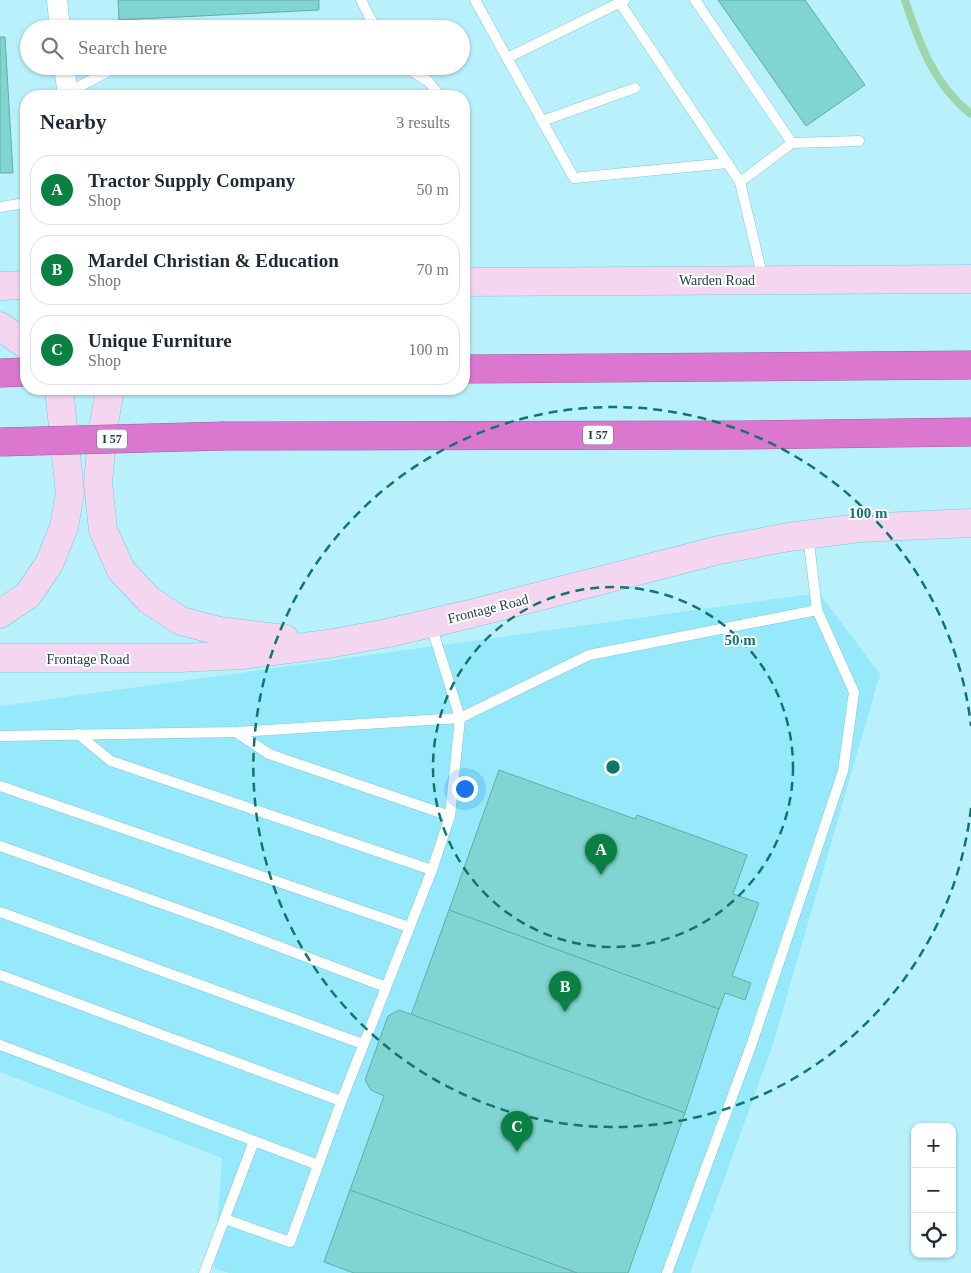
<!DOCTYPE html>
<meta charset="utf-8">
<style>
body{margin:0;font-family:Georgia,serif;background:#f6f6f7;color:#1f2937}
.controls{position:absolute;right:15px;bottom:15px;display:grid;overflow:hidden;border-radius:10px;box-shadow:0 1px 4px #0004}
.controls button{width:45px;height:45px;display:grid;place-items:center;padding:0;border:0;border-bottom:1px solid #e0e1e3;background:#fff;color:#1f2937;font:25px sans-serif}
.you{position:absolute;left:464px;top:788px;width:18px;height:18px;margin:-12px;border:4px solid #fff;border-radius:50%;background:#1a73e8;box-shadow:0 0 0 8px #1a73e833}
.badge{display:grid;place-items:center;width:32px;height:32px;border-radius:50%;background:#0b8043;color:#fff;font-size:16px;font-weight:700}
.pin{position:absolute;translate:-50% -41px;filter:drop-shadow(0 1px 2px #0008)}
.pin::after{content:'';position:absolute;top:26px;width:18px;height:15px;background:inherit;clip-path:polygon(0 0,100% 0,50% 100%)}
.list{margin:0;padding:0;list-style:none}
h2{display:flex;justify-content:space-between;align-items:center;height:65px;margin:0;padding:0 20px;font-size:21px}
h2 small{font-size:16px;font-weight:400;color:#747a83}
.list li{display:grid;grid-template-columns:32px 1fr auto;gap:15px;align-items:center;box-sizing:border-box;height:70px;margin:0 10px 10px;padding:0 10px;border:1px solid #e0e1e3;border-radius:20px}
.list b{display:block;font-size:19px;white-space:nowrap}
.list p{margin:0;font-size:16px;white-space:nowrap;color:#747a83}
.list em{font-size:16px;font-style:normal;color:#747a83}
.icon{flex:none;width:28px;height:28px;fill:none;stroke:currentColor;stroke-width:2;stroke-linecap:round;stroke-linejoin:round}
.map{position:relative;flex:none;width:971px;height:1273px;overflow:hidden}
.search{position:absolute;background:#fff;box-shadow:0 1px 4px #0004;left:20px;top:20px;width:450px;height:55px;display:flex;align-items:center;gap:12px;box-sizing:border-box;padding:0 18px;border-radius:28px;color:#747a83;font-size:19px}
.panel{position:absolute;background:#fff;box-shadow:0 1px 4px #0004;left:20px;top:90px;width:450px;height:305px;border-radius:20px}
.map>svg:first-child{display:block}
.built{fill:#96e9fa}
.lines{fill:none;stroke-linecap:round;stroke-linejoin:round}
.stream{stroke:#9ed6ac;stroke-width:8}
.building{fill:#80d4d1;stroke:#63ada9}
.lane-casing{stroke:#82c8d7;stroke-width:11}
.street-casing{stroke:#82c8d7;stroke-width:21}
.secondary-casing{stroke:#82c8d7;stroke-width:29}
.highway-casing{stroke:#9a639f;stroke-width:29}
.lane{stroke:#fff;stroke-width:10}
.street{stroke:#fff;stroke-width:20}
.secondary{stroke:#f4d6f1;stroke-width:28}
.highway{stroke:#dc77d0;stroke-width:28}
.highway-bridge-casing{stroke:#9a639f;stroke-width:29;stroke-linecap:butt}
.highway-bridge{stroke:#dc77d0;stroke-width:28}
.ring{fill:none;stroke:#0f766e;stroke-width:2.5;stroke-dasharray:9 6}
.labels{text-anchor:middle;dominant-baseline:central;stroke-width:4;stroke-linejoin:round;paint-order:stroke}
.shield{fill:#fff;stroke:#63787c;stroke-width:1}
.shield-label{font-size:12px;font-weight:bold;fill:#203e44}
.street-label{font-size:14px;fill:#203e44;stroke:#fff}
.centre{fill:#0f766e;stroke:#fff;stroke-width:2.5}
.ring-label{font-size:15px;text-anchor:middle;font-weight:bold;fill:#0f766e;stroke:#fff;stroke-width:4;stroke-linejoin:round;paint-order:stroke}
</style>
<div class="map">
<svg width="971" height="1273" viewBox="0 0 971 1273">
<rect width="100%" height="100%" fill="#b8f0fc"/>
<polygon class="built" points="819,593 880,674 773,1044 690,1273 229,1273 214,1268 222,1158 0,1072 0,706"/>
<g class="lines">
<path class="stream" d="M905,0C919,43 934,85 971,114"/>
</g>
<g class="building">
<polygon points="118,0 319,0 319,10 119,20"/>
<polygon points="718,0 805,0 865,85 806,126"/>
<polygon points="0,37 5,37 13,173 0,173"/>
<polygon points="499,770 635,819 637,815 747,855 733,894 759,903 732,976 751,983 745,1000 725,993 719,1009 449,910"/>
<polygon points="449,910 719,1009 685,1113 411,1015"/>
<polygon points="399,1010 685,1113 628,1273 577,1273 350,1190 384,1096 371,1090 365,1080 388,1016"/>
<polygon points="350,1190 577,1273 354,1273 324,1262"/>
</g>
<g class="lines">
<g class="lane-casing">
<g id="lane">
<polyline points="361,0 376,29"/>
<polyline points="475,0 507,58"/>
<polyline points="618,0 740,182 763,279"/>
<polyline points="625,0 507,58 574,178 728,163"/>
<polyline points="695,0 792,143 740,182"/>
<polyline points="405,66 429,82 440,96"/>
<polyline points="67,93 118,66"/>
<polyline points="542,121 635,88"/>
<polyline points="792,143 859,141"/>
<polyline points="0,207 26,203"/>
<polyline points="431,625 460,718 589,655 817,610 808,535"/>
<polyline points="236,732 269,754 450,816"/>
<polyline points="78,734 111,761 432,870"/>
<polyline points="0,736 236,732 460,718 450,816 432,870 343,1097 290,1242 225,1219"/>
<polyline points="0,786 409,927"/>
<polyline points="0,846 219,924 386,987"/>
<polyline points="0,912 363,1044"/>
<polyline points="0,975 341,1101"/>
<polyline points="0,1045 318,1165"/>
<polyline points="204,1273 254,1141"/>
<polyline points="667,1273 752,1043 843,771 854,692 817,610"/>
</g>
</g>
<g class="street-casing">
<g id="street">
<polyline points="57,0 60,29"/>
<polyline points="64,66 68,96"/>
</g>
</g>
<g class="secondary-casing">
<g id="secondary">
<polyline points="464,282 971,279"/>
<polyline points="0,286 26,285"/>
<polyline points="0,326 26,345"/>
<polyline points="110,389 103,429 98,483 103,530 121,570 149,600 181,621 219,631 285,639"/>
<polyline points="0,614 28,595 49,564 64,527 70,493 59,389"/>
<polyline points="0,658 179,658 242,655 328,644 388,633 470,614 719,550 789,537 859,528 971,523"/>
</g>
</g>
<g class="highway-casing">
<g id="highway">
<polyline points="464,369 971,365"/>
<polyline points="0,373 26,372"/>
<polyline points="224,436 743,435 971,432"/>
</g>
</g>
<use href="#lane" class="lane"/>
<use href="#street" class="street"/>
<use href="#secondary" class="secondary"/>
<use href="#highway" class="highway"/>
<g class="highway-bridge-casing">
<polyline id="highway-bridge" points="0,442 224,436"/>
</g>
<use href="#highway-bridge" class="highway-bridge"/>
</g>
<g class="ring">
<circle cx="613" cy="767" r="180"/>
<path d="M971 808A360 360 0 1 1 971 726"/>
</g>
<g class="labels">
<g class="shield">
<rect x="583" y="425.5" width="30" height="19" rx="4"/>
<rect x="97" y="429.5" width="30" height="19" rx="4"/>
</g>
<g class="shield-label">
<text x="598" y="435">I 57</text>
<text x="112" y="439">I 57</text>
</g>
<g class="street-label">
<text x="717" y="280">Warden Road</text>
<text transform="translate(488 609) rotate(-14)">Frontage Road</text>
<text x="88" y="659">Frontage Road</text>
</g>
</g>
<circle cx="613" cy="767" r="8" class="centre"/>
<g class="ring-label">
<text x="868" y="518">100 m</text>
<text x="740" y="645">50 m</text>
</g>
</svg>
<div class="controls">
<button>+</button>
<button>−</button>
<button><svg class="icon" aria-label="locate" viewBox="0 0 24 24"><circle cx="12" cy="12" r="6"/><path d="M12 2v4M12 18v4M2 12h4M18 12h4"/></svg></button>
</div>
<div class="you"></div>
<div class="pin badge" style="left:601px;top:875px">A</div>
<div class="pin badge" style="left:565px;top:1012px">B</div>
<div class="pin badge" style="left:517px;top:1152px">C</div>
<div class="search"><svg class="icon" aria-label="search" viewBox="0 0 24 24"><circle cx="10" cy="10" r="6"/><path d="M15 15l6 6"/></svg>Search here</div>
<section class="panel">
<h2>Nearby<small>3 results</small></h2>
<ul class="list">
<li><span class="badge">A</span><div><b>Tractor Supply Company</b><p>Shop</p></div><em>50 m</em></li>
<li><span class="badge">B</span><div><b>Mardel Christian &amp; Education</b><p>Shop</p></div><em>70 m</em></li>
<li><span class="badge">C</span><div><b>Unique Furniture</b><p>Shop</p></div><em>100 m</em></li>
</ul>
</section>
</div>
